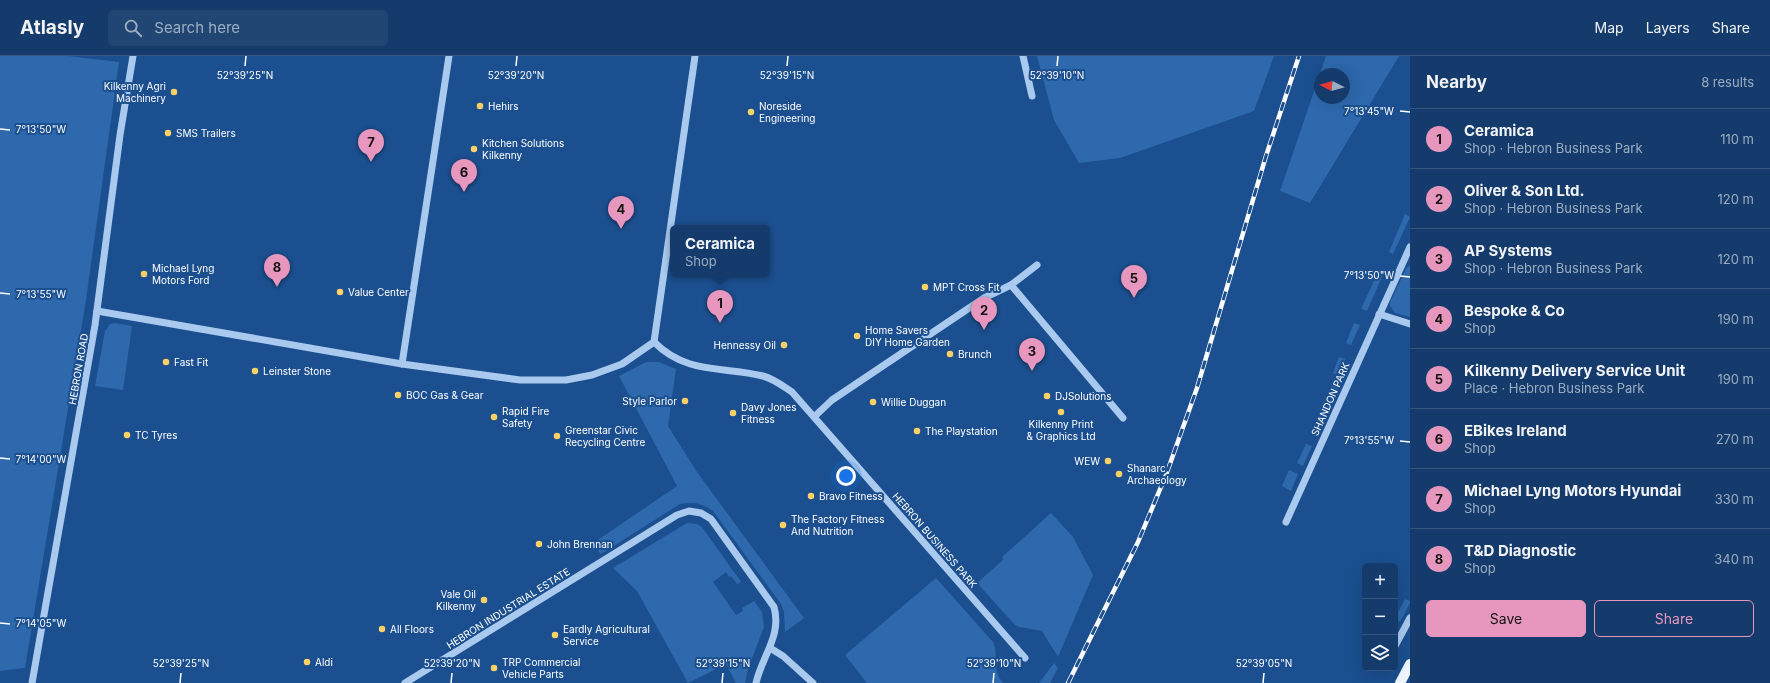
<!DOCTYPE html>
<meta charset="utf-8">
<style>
body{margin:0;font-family:Inter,sans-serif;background:#214673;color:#f1f3f6}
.controls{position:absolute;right:12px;bottom:12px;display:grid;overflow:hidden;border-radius:6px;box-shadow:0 4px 16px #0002}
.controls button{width:36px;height:36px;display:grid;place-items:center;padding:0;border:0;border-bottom:1px solid #33557e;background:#143b6b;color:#f1f3f6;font:20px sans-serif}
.compass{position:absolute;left:1314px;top:12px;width:36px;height:36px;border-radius:50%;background:#143b6b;box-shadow:0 4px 16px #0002;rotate:276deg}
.you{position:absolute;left:846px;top:420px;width:14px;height:14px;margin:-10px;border:3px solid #fff;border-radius:50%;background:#1a73e8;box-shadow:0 0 0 6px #1a73e833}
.badge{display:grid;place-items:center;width:26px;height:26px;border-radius:50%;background:#e797bd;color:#111;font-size:13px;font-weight:700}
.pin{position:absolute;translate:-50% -33px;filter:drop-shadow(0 1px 2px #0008)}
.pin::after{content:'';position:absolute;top:21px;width:14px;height:12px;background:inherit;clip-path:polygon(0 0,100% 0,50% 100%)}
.popup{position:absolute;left:670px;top:169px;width:100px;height:52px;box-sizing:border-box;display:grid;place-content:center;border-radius:6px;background:#143b6b;filter:drop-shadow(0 1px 3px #0005);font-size:13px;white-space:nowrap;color:#9dadc1}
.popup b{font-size:15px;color:#f1f3f6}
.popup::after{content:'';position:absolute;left:50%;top:100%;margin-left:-8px;border:8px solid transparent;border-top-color:#143b6b}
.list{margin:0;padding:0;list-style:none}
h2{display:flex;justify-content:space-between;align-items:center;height:52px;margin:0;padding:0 16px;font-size:17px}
h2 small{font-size:13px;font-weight:400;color:#9dadc1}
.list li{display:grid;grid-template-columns:26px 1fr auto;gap:12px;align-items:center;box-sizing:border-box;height:60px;padding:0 16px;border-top:1px solid #33557e}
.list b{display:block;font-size:15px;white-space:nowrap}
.list p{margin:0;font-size:13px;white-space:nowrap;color:#9dadc1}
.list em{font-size:13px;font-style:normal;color:#9dadc1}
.actions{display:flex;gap:8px;padding:12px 16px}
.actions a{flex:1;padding:9px 0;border:1px solid #e797bd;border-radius:6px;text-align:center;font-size:14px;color:#e797bd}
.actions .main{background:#e797bd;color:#111}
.icon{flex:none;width:22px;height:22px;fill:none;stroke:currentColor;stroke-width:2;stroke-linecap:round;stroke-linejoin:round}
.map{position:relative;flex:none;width:1410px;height:627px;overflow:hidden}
header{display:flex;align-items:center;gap:24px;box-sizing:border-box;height:56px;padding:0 20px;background:#143b6b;border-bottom:1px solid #33557e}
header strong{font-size:19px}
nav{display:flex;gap:22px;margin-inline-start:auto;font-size:14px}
.search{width:280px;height:36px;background:#214673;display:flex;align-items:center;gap:10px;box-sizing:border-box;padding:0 14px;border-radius:6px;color:#9dadc1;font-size:15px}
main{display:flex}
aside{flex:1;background:#143b6b}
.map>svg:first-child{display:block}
.green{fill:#2e69ad;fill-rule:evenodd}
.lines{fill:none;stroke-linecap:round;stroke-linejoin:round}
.minor{stroke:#a9c9ee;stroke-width:7}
.major{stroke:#f0f6ff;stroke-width:10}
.rail-casing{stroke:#fff;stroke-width:4.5}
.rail{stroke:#1b4f8f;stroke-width:3;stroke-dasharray:9;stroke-linecap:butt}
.ticks{fill:none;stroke:#fff;stroke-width:1.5}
.poi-dot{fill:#ffd166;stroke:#1b4f8f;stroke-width:1.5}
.labels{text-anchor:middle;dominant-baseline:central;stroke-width:4;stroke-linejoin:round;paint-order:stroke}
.poi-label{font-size:10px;fill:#fff;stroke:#1b4f8f;text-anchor:start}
.street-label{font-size:10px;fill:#fff;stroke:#1b4f8f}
.ticks-label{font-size:10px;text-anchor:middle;fill:#fff;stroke:#1b4f8f;stroke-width:4;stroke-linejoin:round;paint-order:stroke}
</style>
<header>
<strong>Atlasly</strong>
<div class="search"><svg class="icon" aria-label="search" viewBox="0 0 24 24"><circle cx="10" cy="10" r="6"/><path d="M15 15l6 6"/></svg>Search here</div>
<nav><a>Map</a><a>Layers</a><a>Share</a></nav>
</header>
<main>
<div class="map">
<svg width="1410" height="627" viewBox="0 0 1410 627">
<rect width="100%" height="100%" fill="#1b4f8f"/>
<g class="green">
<polygon points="0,0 68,0 119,6 86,244 25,612 0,615"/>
<polygon points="1037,0 1274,0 1254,55 1120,102 1079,107 1054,64"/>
<path d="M1326,0H1399L1310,147L1280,135ZM1320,18H1344V42H1320Z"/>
<polygon points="1405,158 1410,161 1393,198 1389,196"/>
<polygon points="1410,210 1410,261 1395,257 1390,250 1390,246 1407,211"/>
<polygon points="1379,214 1384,216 1367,255 1361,253"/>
<polygon points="115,267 132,270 123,334 95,330 105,275 110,268"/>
<polygon points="1354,267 1360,269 1351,289 1346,287"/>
<polygon points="1339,301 1345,303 1340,314 1345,316 1343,321 1333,317"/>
<path d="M646,306H659L676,313L668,370L697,416L804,562L785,576L784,556L781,548L713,455C702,447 693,446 680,448L601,498L592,488L677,430L619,320Z"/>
<polygon points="1334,324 1340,327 1330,351 1324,348"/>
<polygon points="1319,358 1325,361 1317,380 1310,377"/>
<polygon points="1306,388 1312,390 1303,410 1297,407"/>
<polygon points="1289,414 1298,418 1291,435 1282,430"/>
<polygon points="1051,457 1073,481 1093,519 1058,601 1042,575 1020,571 1015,569 977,527 1003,504 1002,501"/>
<polygon points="687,467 697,468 702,471 741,526 737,528 731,520 729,521 726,516 713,526 736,559 743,555 742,552 754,545 762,556 764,571 748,613 745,627 736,627 726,608 688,627 637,535 613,512"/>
<path d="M936,522L993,586C999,600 991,616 1004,627H867L845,599Z"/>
<polygon points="1405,543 1410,545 1410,547 1400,566 1395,562"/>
<polygon points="1054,607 1058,612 1050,627 1039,627"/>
</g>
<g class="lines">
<g class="minor">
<polyline points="1023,0 1032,40"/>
<polyline points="1011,229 1037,209"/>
<polyline points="97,255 402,308 520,324 566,324 592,319 622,308 654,286 695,0"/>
<polyline points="1379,258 1410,268"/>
<path d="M654,286C687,319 723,310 763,320C774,323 783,330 792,336L1025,602"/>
<polyline points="402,308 449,0"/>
<polyline points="815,360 832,344 984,242 1011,229 1123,362"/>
<polyline points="1286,466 1410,191"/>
<polyline points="1395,590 1410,562"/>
<polyline points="770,592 783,600 813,627"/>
<polyline points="32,627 95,269 120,79 133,0"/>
<path d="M405,627L677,459L689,455L701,457L711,463L774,551C782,580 762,600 756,627"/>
</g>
<polyline class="major" points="1400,627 1410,608"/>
<g class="rail-casing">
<polyline id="rail" points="1068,627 1138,486 1166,419 1197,332 1266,100 1299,0"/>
</g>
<use href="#rail" class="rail"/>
</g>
<path class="ticks" d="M245,10L246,0M516,10L517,0M787,10L788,0M1057,10L1058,0M1400,55L1410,56M0,73L10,74M1400,220L1410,221M0,237L10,238M1400,385L1410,386M0,402L10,403M0,567L10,568M180,627L181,617M451,627L452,617M722,627L723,617M993,627L994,617M1263,627L1264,617"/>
<g class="poi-dot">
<circle cx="174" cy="36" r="4"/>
<circle cx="480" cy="50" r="4"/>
<circle cx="751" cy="56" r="4"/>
<circle cx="168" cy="77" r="4"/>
<circle cx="474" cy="93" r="4"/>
<circle cx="144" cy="218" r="4"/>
<circle cx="925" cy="231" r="4"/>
<circle cx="340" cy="236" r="4"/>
<circle cx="857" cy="280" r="4"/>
<circle cx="784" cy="289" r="4"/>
<circle cx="950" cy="298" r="4"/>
<circle cx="166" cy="306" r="4"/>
<circle cx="255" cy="315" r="4"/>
<circle cx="398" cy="339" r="4"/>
<circle cx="1047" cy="340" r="4"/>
<circle cx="685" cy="345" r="4"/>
<circle cx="873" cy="346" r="4"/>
<circle cx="1061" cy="356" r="4"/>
<circle cx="733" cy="357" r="4"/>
<circle cx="494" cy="361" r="4"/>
<circle cx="917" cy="375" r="4"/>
<circle cx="127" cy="379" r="4"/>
<circle cx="557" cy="380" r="4"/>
<circle cx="1108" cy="405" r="4"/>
<circle cx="1119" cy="418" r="4"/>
<circle cx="811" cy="440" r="4"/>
<circle cx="783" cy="469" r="4"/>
<circle cx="539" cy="488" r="4"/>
<circle cx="484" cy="544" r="4"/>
<circle cx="382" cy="573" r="4"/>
<circle cx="555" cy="579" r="4"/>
<circle cx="307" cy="606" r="4"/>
<circle cx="494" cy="612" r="4"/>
</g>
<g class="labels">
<g class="poi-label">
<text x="166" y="30" text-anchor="end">Kilkenny Agri<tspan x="166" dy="12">Machinery</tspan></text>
<text x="488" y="50">Hehirs</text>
<text x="759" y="50">Noreside<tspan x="759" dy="12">Engineering</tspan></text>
<text x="176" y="77">SMS Trailers</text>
<text x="482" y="87">Kitchen Solutions<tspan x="482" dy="12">Kilkenny</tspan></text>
<text x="152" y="212">Michael Lyng<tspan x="152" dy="12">Motors Ford</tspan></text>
<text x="933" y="231">MPT Cross Fit</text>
<text x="348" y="236">Value Center</text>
<text x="865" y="274">Home Savers<tspan x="865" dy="12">DIY Home Garden</tspan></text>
<text x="776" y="289" text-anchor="end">Hennessy Oil</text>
<text x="958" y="298">Brunch</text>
<text x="174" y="306">Fast Fit</text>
<text x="263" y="315">Leinster Stone</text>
<text x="406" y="339">BOC Gas &amp; Gear</text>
<text x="1055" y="340">DJSolutions</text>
<text x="677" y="345" text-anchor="end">Style Parlor</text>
<text x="881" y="346">Willie Duggan</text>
<text x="741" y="351">Davy Jones<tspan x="741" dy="12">Fitness</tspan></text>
<text x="502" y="355">Rapid Fire<tspan x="502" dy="12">Safety</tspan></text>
<text x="1061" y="368" text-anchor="middle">Kilkenny Print<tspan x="1061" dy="12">&amp; Graphics Ltd</tspan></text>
<text x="565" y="374">Greenstar Civic<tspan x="565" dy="12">Recycling Centre</tspan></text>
<text x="925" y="375">The Playstation</text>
<text x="135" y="379">TC Tyres</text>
<text x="1100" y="405" text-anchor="end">WEW</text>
<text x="1127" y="412">Shanarc<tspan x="1127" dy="12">Archaeology</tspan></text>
<text x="819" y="440">Bravo Fitness</text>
<text x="791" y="463">The Factory Fitness<tspan x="791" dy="12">And Nutrition</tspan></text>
<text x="547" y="488">John Brennan</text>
<text x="476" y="538" text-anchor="end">Vale Oil<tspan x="476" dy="12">Kilkenny</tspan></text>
<text x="390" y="573">All Floors</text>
<text x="563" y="573">Eardly Agricultural<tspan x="563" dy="12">Service</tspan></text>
<text x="315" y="606">Aldi</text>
<text x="502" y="606">TRP Commercial<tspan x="502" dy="12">Vehicle Parts</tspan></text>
</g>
<g class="street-label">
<text transform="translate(78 313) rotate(-80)">HEBRON ROAD</text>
<text transform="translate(1330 343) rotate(-66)">SHANDON PARK</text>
<text transform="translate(935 484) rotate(49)">HEBRON BUSINESS PARK</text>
<text transform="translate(508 552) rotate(-32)">HEBRON INDUSTRIAL ESTATE</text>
</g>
</g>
<g class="ticks-label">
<text x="245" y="23">52°39'25"N</text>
<text x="516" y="23">52°39'20"N</text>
<text x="787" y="23">52°39'15"N</text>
<text x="1057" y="23">52°39'10"N</text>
<text x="1369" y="59">7°13'45"W</text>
<text x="41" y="77">7°13'50"W</text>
<text x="1369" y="223">7°13'50"W</text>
<text x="41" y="242">7°13'55"W</text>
<text x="1369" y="388">7°13'55"W</text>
<text x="41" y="407">7°14'00"W</text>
<text x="41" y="571">7°14'05"W</text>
<text x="181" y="611">52°39'25"N</text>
<text x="452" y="611">52°39'20"N</text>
<text x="723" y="611">52°39'15"N</text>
<text x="994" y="611">52°39'10"N</text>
<text x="1264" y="611">52°39'05"N</text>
</g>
</svg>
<div class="controls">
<button>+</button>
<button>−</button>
<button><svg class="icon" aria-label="layers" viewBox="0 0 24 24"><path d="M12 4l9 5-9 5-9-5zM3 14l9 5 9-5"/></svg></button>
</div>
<svg class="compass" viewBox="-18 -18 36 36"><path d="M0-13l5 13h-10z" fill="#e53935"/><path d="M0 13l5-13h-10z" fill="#9dadc1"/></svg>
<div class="you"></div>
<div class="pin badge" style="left:720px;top:267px">1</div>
<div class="popup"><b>Ceramica</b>Shop</div>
<div class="pin badge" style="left:984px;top:274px">2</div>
<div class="pin badge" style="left:1032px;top:315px">3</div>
<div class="pin badge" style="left:621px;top:173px">4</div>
<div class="pin badge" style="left:1134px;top:242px">5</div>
<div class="pin badge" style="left:464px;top:136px">6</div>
<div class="pin badge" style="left:371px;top:106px">7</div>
<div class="pin badge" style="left:277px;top:231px">8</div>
</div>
<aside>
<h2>Nearby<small>8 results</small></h2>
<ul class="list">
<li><span class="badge">1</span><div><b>Ceramica</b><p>Shop · Hebron Business Park</p></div><em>110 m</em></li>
<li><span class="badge">2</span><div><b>Oliver &amp; Son Ltd.</b><p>Shop · Hebron Business Park</p></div><em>120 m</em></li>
<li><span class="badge">3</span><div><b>AP Systems</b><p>Shop · Hebron Business Park</p></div><em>120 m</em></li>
<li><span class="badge">4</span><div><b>Bespoke &amp; Co</b><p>Shop</p></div><em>190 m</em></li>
<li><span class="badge">5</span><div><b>Kilkenny Delivery Service Unit</b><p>Place · Hebron Business Park</p></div><em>190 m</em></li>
<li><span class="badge">6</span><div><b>EBikes Ireland</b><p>Shop</p></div><em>270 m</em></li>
<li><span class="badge">7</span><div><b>Michael Lyng Motors Hyundai</b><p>Shop</p></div><em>330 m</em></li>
<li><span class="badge">8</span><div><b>T&amp;D Diagnostic</b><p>Shop</p></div><em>340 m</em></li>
</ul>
<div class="actions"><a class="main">Save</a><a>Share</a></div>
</aside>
</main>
